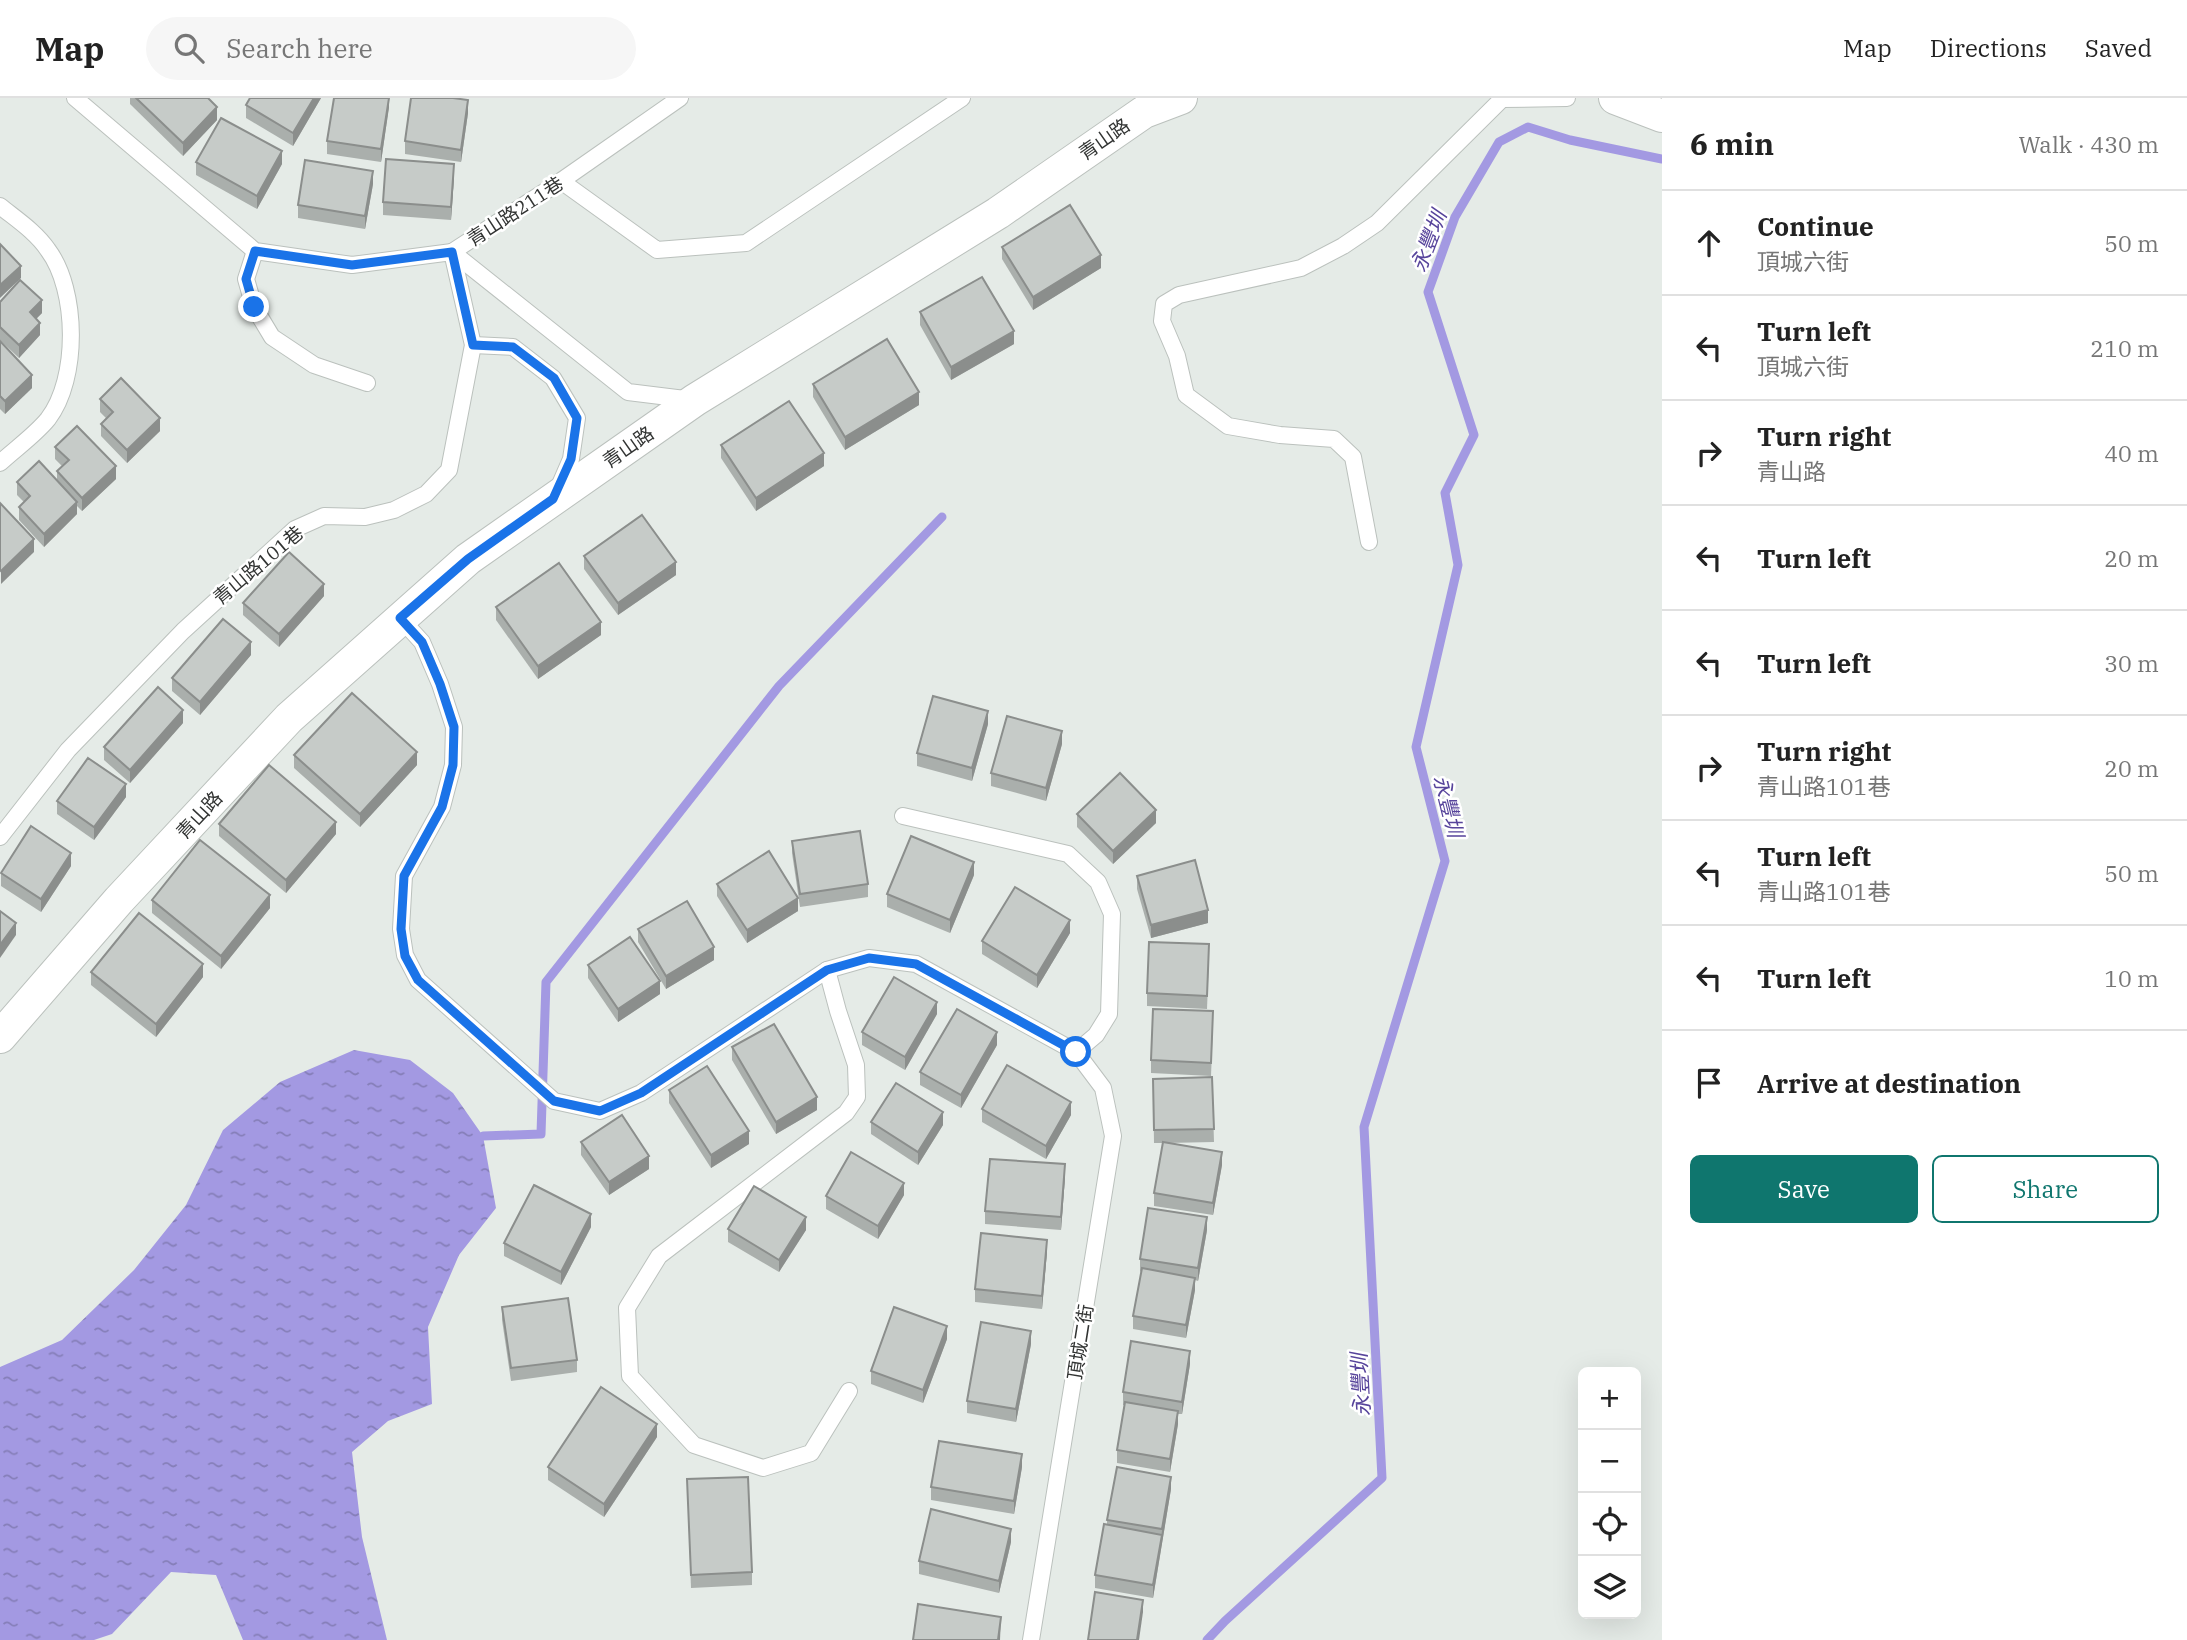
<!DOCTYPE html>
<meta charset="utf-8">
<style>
body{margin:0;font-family:"IBM Plex Serif","Noto Sans TC",serif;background:#f6f6f6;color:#222}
.controls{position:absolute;right:21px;bottom:21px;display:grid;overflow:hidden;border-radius:10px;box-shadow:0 7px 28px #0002}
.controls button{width:63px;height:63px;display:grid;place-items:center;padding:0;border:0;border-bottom:2px solid #e0e0e0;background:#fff;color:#222;font:35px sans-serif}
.stop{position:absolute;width:21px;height:21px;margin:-16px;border:5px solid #1a73e8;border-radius:50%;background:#fff}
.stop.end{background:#1a73e8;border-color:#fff;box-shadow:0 2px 7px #0008}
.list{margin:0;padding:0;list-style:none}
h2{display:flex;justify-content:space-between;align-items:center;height:91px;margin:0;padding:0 28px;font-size:30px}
h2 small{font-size:23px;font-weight:400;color:#767676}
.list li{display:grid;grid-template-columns:46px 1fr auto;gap:21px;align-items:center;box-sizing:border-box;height:105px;padding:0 28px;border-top:2px solid #e0e0e0}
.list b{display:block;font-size:26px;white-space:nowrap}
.list p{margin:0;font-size:23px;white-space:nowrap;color:#767676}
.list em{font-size:23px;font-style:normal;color:#767676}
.actions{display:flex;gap:14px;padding:21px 28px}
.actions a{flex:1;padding:16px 0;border:2px solid #0f766e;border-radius:10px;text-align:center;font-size:24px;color:#0f766e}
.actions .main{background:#0f766e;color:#fff}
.icon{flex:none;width:38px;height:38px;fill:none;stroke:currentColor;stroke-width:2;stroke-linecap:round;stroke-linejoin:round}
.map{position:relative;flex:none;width:1662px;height:1542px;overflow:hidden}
header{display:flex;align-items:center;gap:42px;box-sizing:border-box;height:98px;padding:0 35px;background:#fff;border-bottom:2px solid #e0e0e0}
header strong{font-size:33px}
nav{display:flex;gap:38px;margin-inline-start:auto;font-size:24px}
.search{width:490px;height:63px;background:#f6f6f6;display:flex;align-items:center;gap:18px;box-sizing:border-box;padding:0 24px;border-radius:38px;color:#767676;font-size:26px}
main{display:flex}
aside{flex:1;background:#fff}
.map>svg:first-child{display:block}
.water{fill:url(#water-ripples)}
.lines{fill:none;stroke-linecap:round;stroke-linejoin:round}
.stream{stroke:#a399e2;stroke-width:9}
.service-casing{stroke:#bbc1bd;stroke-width:18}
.minor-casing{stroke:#bbc1bd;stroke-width:34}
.service{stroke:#fff;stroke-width:16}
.minor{stroke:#fff;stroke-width:32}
.wall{fill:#aaafac}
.shaded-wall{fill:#8b8e8c}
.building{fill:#c6cbc8;stroke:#8b8e8c;stroke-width:2}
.route{stroke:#1a73e8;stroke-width:9}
.labels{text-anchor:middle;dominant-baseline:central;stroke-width:5;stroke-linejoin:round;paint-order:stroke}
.street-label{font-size:19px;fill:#323433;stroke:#fff}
.water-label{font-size:21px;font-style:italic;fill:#57449b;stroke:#fff}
</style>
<header>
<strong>Map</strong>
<div class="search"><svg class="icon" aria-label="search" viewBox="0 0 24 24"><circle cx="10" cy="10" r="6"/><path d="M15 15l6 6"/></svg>Search here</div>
<nav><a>Map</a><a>Directions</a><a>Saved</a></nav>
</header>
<main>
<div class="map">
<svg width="1662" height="1542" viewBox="0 0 1662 1542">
<defs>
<pattern id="water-ripples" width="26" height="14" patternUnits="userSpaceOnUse" patternTransform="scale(1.75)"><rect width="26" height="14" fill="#a399e2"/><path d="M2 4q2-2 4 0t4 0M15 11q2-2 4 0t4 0" fill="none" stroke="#857eb8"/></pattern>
</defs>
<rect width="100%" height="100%" fill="#e5ebe7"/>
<polygon class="water" points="354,952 410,962 453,995 483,1038 496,1110 459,1157 428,1229 432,1306 388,1323 352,1354 362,1439 387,1542 243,1542 216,1477 171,1474 112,1536 94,1542 0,1542 0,1269 62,1242 134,1172 186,1107 223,1032 280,984"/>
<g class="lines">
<g class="stream">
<polyline points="483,1038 541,1036 546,884 779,588 942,419"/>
<polyline points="1207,1542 1225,1523 1382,1380 1364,1029 1445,763 1416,649 1458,467 1445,395 1474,337 1428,194 1455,119 1499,44 1528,29 1570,42 1662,61"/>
</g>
<g class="service-casing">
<g id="service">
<polyline points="680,0 561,83 452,154 628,294 693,302"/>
<polyline points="1502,1 1567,0"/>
<polyline points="561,83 657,152 746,145 962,0"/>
<path d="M0,108C16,121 36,134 48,152C78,192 79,281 48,321C35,337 15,351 0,365"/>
<polyline points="255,153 246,181 254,209 272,239 314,267 367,285"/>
<polyline points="473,247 513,249 553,280 577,320 571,361 558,391"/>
<polyline points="1369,444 1353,359 1334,341 1280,337 1228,328 1186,297 1177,258 1162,223 1164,206 1179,197 1301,170 1343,148 1377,125 1503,0"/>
<polyline points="400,520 422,544 440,586 454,629 453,667 442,709 404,778 401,831 405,857 418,882 554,1003 600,1013 641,995 827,872 869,860 916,866 1076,954 1103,990 1113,1038 1031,1542"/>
<polyline points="903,718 1068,756 1098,784 1112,816 1109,916 1096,937 1076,954"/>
<polyline points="0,739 68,652 183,533 295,431 324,418 365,419 394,412 426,396 449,372 473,247 452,154 352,167 255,153 75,0"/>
<polyline points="827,872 838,913 856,967 857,999 846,1015 659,1158 627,1210 630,1278 694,1347 763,1370 811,1355 849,1293"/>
</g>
</g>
<g class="minor-casing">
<g id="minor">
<polyline points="1615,0 1662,18"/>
<polyline points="0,939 119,802 289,620 468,461 695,302 998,115 1144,14 1181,0"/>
</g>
</g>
<use href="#service" class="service"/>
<use href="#minor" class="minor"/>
</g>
<g class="wall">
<polygon points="130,0 208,0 217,22 183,58 130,6"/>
<polygon points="321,0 293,48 246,20 246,7"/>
<polygon points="389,0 389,9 381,64 327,56 327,43"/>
<polygon points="468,15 461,64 405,56 405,43"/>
<polygon points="196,64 282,66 257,111 196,77"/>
<polygon points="454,79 451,122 383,117 383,104"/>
<polygon points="373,86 365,131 298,120 298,107"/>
<polygon points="1002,149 1101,170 1033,212 1002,161"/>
<polygon points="0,204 42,215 36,221 40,237 19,260 0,242"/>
<polygon points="920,214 1014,246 951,282 920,227"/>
<polygon points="0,243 32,290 5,316 0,311"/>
<polygon points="813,286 919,307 845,352 813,299"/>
<polygon points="100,301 160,333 127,365 101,338 101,326 106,320 100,314"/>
<polygon points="721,347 824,368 756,413 721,360"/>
<polygon points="55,349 116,381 82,413 77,408 77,416 44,449 19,422 19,409 24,404 17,397 17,384 57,382 57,373 62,368 55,361"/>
<polygon points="584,458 676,477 618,517 584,471"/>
<polygon points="324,498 279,549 243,517 243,505"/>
<polygon points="496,509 601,537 538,581 496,522"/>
<polygon points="251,557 200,617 172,593 172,580"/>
<polygon points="183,625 130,685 104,662 104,649"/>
<polygon points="988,626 972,683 917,668 917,655"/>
<polygon points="1062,646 1046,703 991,688 991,675"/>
<polygon points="294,657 417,667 360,729 294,670"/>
<polygon points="126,699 94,742 57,716 57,703"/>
<polygon points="1077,716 1156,725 1113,766 1077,729"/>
<polygon points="219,726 336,736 286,795 219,738"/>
<polygon points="792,743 868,786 868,799 800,809 792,755"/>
<polygon points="71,768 41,814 1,788 1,775"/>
<polygon points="974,777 950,835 887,809 887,796"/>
<polygon points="1137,778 1208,825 1151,840 1137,791"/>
<polygon points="717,786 798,813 747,845 717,798"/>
<polygon points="152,802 270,810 221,871 152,815"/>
<polygon points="638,831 714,862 666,891 638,844"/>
<polygon points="1070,835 1037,890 982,856 982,843"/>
<polygon points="1209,859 1207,911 1147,908 1147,895"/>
<polygon points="588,867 660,896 618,924 588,880"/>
<polygon points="91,874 203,879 156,939 91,887"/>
<polygon points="937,916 905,972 862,947 862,934"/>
<polygon points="1213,926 1211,978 1151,975 1151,962"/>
<polygon points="997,947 961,1010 920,987 920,974"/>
<polygon points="732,949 817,1012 776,1036 732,962"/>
<polygon points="1212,979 1214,1044 1166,1045 1222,1067 1213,1117 1154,1108 1154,1095 1163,1045 1154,1045 1153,981"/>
<polygon points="669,992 749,1046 711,1070 669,1005"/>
<polygon points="982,1011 1071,1017 1046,1061 982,1024"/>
<polygon points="871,1024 943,1027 918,1067 871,1036"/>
<polygon points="581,1044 649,1071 609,1097 581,1057"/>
<polygon points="1065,1079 1061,1132 985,1126 985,1113"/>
<polygon points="904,1097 878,1141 826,1111 826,1098"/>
<polygon points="591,1129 561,1187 504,1158 504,1145"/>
<polygon points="728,1131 806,1132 779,1174 728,1144"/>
<polygon points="1207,1132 1198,1183 1195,1182 1195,1192 1186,1240 1133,1231 1133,1218 1141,1174 1140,1173 1140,1161"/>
<polygon points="1047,1154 1042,1211 975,1204 975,1191"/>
<polygon points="502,1209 577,1262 577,1274 511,1283 502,1222"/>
<polygon points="947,1241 923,1305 871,1286 871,1273"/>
<polygon points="1031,1246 1016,1324 967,1315 967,1303"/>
<polygon points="1190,1266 1182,1316 1178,1316 1178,1326 1170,1374 1117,1365 1117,1352 1125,1307 1123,1307 1123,1294"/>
<polygon points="657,1339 604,1419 548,1382 548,1369"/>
<polygon points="1022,1369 1014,1416 931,1402 931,1389"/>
<polygon points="687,1381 752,1474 752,1487 691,1490"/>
<polygon points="1171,1391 1153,1500 1095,1490 1095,1477 1107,1427 1107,1422"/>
<polygon points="1011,1444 999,1495 919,1476 919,1463"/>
</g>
<g class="shaded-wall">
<polygon points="314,0 321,0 293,48 293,35"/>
<polygon points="389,0 389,9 381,64 381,51"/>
<polygon points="468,2 468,15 461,64 461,52"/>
<polygon points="217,9 217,22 183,58 183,45"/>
<polygon points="282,53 282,66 257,111 257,98"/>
<polygon points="454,66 454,79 451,122 451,109"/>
<polygon points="373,73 373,86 365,131 365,118"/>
<polygon points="1101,157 1101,170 1033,212 1033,199"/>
<polygon points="21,168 21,180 0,200 0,187"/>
<polygon points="42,202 42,215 30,227 30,214"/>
<polygon points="40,225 40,237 19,260 19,247"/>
<polygon points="1014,233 1014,246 951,282 951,269"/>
<polygon points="32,277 32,290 5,316 5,303"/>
<polygon points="919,294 919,307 845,352 845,339"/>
<polygon points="160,320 160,333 127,365 127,352"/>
<polygon points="824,355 824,368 756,413 756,400"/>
<polygon points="116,368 116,381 82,413 82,400"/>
<polygon points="77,404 77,416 44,449 44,436"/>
<polygon points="34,441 34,454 1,486 1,473"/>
<polygon points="676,464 676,477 618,517 618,505"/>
<polygon points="324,486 324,498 279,549 279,536"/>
<polygon points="601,524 601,537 538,581 538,568"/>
<polygon points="251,544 251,557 200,617 200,604"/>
<polygon points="183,612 183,625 130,685 130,672"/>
<polygon points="988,613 988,626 972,683 972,670"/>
<polygon points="1062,633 1062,646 1046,703 1046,690"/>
<polygon points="417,654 417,667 360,729 360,716"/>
<polygon points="126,686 126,699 94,742 94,729"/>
<polygon points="1156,712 1156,725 1113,766 1113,753"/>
<polygon points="336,724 336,736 286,795 286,782"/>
<polygon points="71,755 71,768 41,814 41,801"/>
<polygon points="974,764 974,777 950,835 950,822"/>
<polygon points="270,797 270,810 221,871 221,858"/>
<polygon points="798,800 798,813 747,845 747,832"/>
<polygon points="1208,812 1208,825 1151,840 1151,827"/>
<polygon points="1070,822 1070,835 1037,890 1037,877"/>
<polygon points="16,825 16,837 0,860 0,847"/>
<polygon points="714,849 714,862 666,891 666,878"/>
<polygon points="203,866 203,879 156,939 156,926"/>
<polygon points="660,883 660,896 618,924 618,911"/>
<polygon points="937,904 937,916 905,972 905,959"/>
<polygon points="997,934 997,947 961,1010 961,997"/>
<polygon points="817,999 817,1012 776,1036 776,1024"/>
<polygon points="1071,1004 1071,1017 1046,1061 1046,1048"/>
<polygon points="943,1014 943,1027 918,1067 918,1054"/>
<polygon points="749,1033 749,1046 711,1070 711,1057"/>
<polygon points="1222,1054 1222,1067 1213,1117 1213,1105"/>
<polygon points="649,1058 649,1071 609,1097 609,1084"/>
<polygon points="1065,1066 1065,1079 1061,1132 1061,1119"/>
<polygon points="904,1085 904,1097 878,1141 878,1128"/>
<polygon points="591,1116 591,1129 561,1187 561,1174"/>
<polygon points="806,1119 806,1132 779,1174 779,1162"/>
<polygon points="1207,1119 1207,1132 1198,1183 1198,1170"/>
<polygon points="1047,1142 1047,1154 1042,1211 1042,1198"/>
<polygon points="1195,1180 1195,1192 1186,1240 1186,1227"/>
<polygon points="947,1228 947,1241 923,1305 923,1292"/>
<polygon points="1031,1233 1031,1246 1016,1324 1016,1311"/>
<polygon points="1190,1253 1190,1266 1182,1316 1182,1304"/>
<polygon points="1178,1313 1178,1326 1170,1374 1170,1361"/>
<polygon points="657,1326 657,1339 604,1419 604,1406"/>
<polygon points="1022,1356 1022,1369 1014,1416 1014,1403"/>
<polygon points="1171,1379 1171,1391 1153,1500 1153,1487"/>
<polygon points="1011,1431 1011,1444 999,1495 999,1483"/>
<polygon points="1143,1502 1143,1514 1139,1542 1137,1542"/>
<polygon points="1001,1519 1000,1542 998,1542"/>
</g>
<g class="building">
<polygon points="136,0 208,0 217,9 183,45"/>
<polygon points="250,0 314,0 293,35 246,7"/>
<polygon points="334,0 389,0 381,51 327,43"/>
<polygon points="411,0 453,0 468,2 461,52 405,43"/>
<polygon points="221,20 282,53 257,98 196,64"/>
<polygon points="386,61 454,66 451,109 383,104"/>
<polygon points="305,62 373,73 365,118 298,107"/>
<polygon points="1070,107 1101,157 1033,199 1002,149"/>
<polygon points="0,146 21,168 0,187"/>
<polygon points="982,179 1014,233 951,269 920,214"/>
<polygon points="20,182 42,202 30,214 40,225 19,247 0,229 0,204"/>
<polygon points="887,241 919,294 845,339 813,286"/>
<polygon points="0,243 32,277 5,303 0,298"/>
<polygon points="121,280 160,320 127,352 101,326 113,314 100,301"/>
<polygon points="789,303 824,355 756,400 721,347"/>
<polygon points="77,328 116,368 82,400 57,373 69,362 55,349"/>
<polygon points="39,363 77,404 44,436 19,409 30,398 17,384"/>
<polygon points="0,405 34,441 1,473 0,472"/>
<polygon points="642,417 676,464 618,505 584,458"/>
<polygon points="289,454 324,486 279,536 243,505"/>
<polygon points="559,465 601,524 538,568 496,509"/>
<polygon points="223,521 251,544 200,604 172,580"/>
<polygon points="158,589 183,612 130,672 104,649"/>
<polygon points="352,595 417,654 360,716 294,657"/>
<polygon points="933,598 988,613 972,670 917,655"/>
<polygon points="1007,618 1062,633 1046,690 991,675"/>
<polygon points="88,660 126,686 94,729 57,703"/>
<polygon points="269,667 336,724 286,782 219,726"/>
<polygon points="1120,675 1156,712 1113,753 1077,716"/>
<polygon points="31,728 71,755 41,801 1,775"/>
<polygon points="860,733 868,786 800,796 792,743"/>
<polygon points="911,738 974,764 950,822 887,796"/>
<polygon points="200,742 270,797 221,858 152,802"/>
<polygon points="769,753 798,800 747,832 717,786"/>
<polygon points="1195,762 1208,812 1151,827 1137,778"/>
<polygon points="1015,789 1070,822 1037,877 982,843"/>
<polygon points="687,803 714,849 666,878 638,831"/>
<polygon points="0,813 16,825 0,847"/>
<polygon points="139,815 203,866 156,926 91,874"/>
<polygon points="630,839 660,883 618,911 588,867"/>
<polygon points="1149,844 1209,846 1207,898 1147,895"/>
<polygon points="894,879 937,904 905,959 862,934"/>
<polygon points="957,911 997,934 961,997 920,974"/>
<polygon points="1153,911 1213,913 1211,965 1151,962"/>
<polygon points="774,926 817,999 776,1024 732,949"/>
<polygon points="1007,967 1071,1004 1046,1048 982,1011"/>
<polygon points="707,968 749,1033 711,1057 669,992"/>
<polygon points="1212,979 1214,1031 1154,1032 1153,981"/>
<polygon points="896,985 943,1014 918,1054 871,1024"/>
<polygon points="622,1017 649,1058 609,1084 581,1044"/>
<polygon points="1163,1044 1222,1054 1213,1105 1154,1095"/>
<polygon points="851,1054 904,1085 878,1128 826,1098"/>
<polygon points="990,1061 1065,1066 1061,1119 985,1113"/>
<polygon points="534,1087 591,1116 561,1174 504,1145"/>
<polygon points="754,1088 806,1119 779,1162 728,1131"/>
<polygon points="1148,1110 1207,1119 1198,1170 1140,1161"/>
<polygon points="981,1135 1047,1142 1042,1198 975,1191"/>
<polygon points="1142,1170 1195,1180 1186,1227 1133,1218"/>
<polygon points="568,1200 577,1262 511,1270 502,1209"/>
<polygon points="894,1209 947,1228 923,1292 871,1273"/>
<polygon points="981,1224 1031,1233 1016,1311 967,1303"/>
<polygon points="1131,1243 1190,1253 1182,1304 1123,1294"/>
<polygon points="601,1289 657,1326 604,1406 548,1369"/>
<polygon points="1125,1304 1178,1313 1170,1361 1117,1352"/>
<polygon points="939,1343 1022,1356 1014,1403 931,1389"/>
<polygon points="1117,1369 1171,1379 1162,1431 1107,1422"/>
<polygon points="748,1379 752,1474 691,1477 687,1381"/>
<polygon points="931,1411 1011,1431 999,1483 919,1463"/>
<polygon points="1104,1426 1162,1437 1153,1487 1095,1477"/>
<polygon points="1095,1494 1143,1502 1137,1542 1088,1542"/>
<polygon points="918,1506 1001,1519 998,1542 913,1542"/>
</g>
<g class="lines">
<polyline class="route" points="254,209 246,181 255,153 352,167 452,154 473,247 513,249 554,280 577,320 571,361 553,401 468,461 400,520 422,544 440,586 454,629 453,667 442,709 404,778 401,831 405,858 418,882 554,1003 600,1013 641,995 827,872 869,860 916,866 1076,954"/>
</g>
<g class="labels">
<g class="street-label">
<text transform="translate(1104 41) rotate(-35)">青山路</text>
<text transform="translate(515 113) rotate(-33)">青山路211巷</text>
<text transform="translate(628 349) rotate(-35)">青山路</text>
<text transform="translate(258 467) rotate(-40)">青山路101巷</text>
<text transform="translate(199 717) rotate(-47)">青山路</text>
<text transform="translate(1080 1244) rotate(-81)">頂城二街</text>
</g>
<g class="water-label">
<text transform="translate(1428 143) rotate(-69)">永豐圳</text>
<text transform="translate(1449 708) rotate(76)">永豐圳</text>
<text transform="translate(1360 1287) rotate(-93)">永豐圳</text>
</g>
</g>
</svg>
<div class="controls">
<button>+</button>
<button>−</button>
<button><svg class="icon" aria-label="locate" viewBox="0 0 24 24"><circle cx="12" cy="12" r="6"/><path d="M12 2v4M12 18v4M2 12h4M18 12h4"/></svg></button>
<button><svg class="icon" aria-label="layers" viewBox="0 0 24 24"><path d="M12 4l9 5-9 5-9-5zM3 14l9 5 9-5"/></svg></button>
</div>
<div class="stop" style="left:1076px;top:954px"></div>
<div class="stop end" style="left:254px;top:209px"></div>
</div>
<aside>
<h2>6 min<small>Walk · 430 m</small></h2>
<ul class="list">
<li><svg class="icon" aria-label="ahead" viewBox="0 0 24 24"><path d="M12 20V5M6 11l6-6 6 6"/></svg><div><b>Continue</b><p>頂城六街</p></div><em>50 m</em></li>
<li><svg class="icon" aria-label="left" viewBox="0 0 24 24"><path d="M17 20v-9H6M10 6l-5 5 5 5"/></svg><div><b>Turn left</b><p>頂城六街</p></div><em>210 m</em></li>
<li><svg class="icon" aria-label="right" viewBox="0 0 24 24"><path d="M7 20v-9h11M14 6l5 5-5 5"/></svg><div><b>Turn right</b><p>青山路</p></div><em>40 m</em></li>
<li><svg class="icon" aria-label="left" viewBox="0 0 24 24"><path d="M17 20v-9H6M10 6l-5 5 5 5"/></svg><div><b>Turn left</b></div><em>20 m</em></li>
<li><svg class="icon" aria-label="left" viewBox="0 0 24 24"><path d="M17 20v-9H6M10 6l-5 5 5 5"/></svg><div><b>Turn left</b></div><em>30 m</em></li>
<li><svg class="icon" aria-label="right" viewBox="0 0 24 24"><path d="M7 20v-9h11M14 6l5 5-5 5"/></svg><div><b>Turn right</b><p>青山路101巷</p></div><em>20 m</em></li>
<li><svg class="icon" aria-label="left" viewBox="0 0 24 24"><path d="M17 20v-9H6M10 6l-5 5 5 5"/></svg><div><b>Turn left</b><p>青山路101巷</p></div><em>50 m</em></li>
<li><svg class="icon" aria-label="left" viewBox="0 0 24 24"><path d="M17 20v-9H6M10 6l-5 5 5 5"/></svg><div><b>Turn left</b></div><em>10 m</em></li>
<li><svg class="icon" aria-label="arrive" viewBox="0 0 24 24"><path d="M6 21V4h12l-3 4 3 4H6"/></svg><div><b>Arrive at destination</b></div></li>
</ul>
<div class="actions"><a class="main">Save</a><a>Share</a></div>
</aside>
</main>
